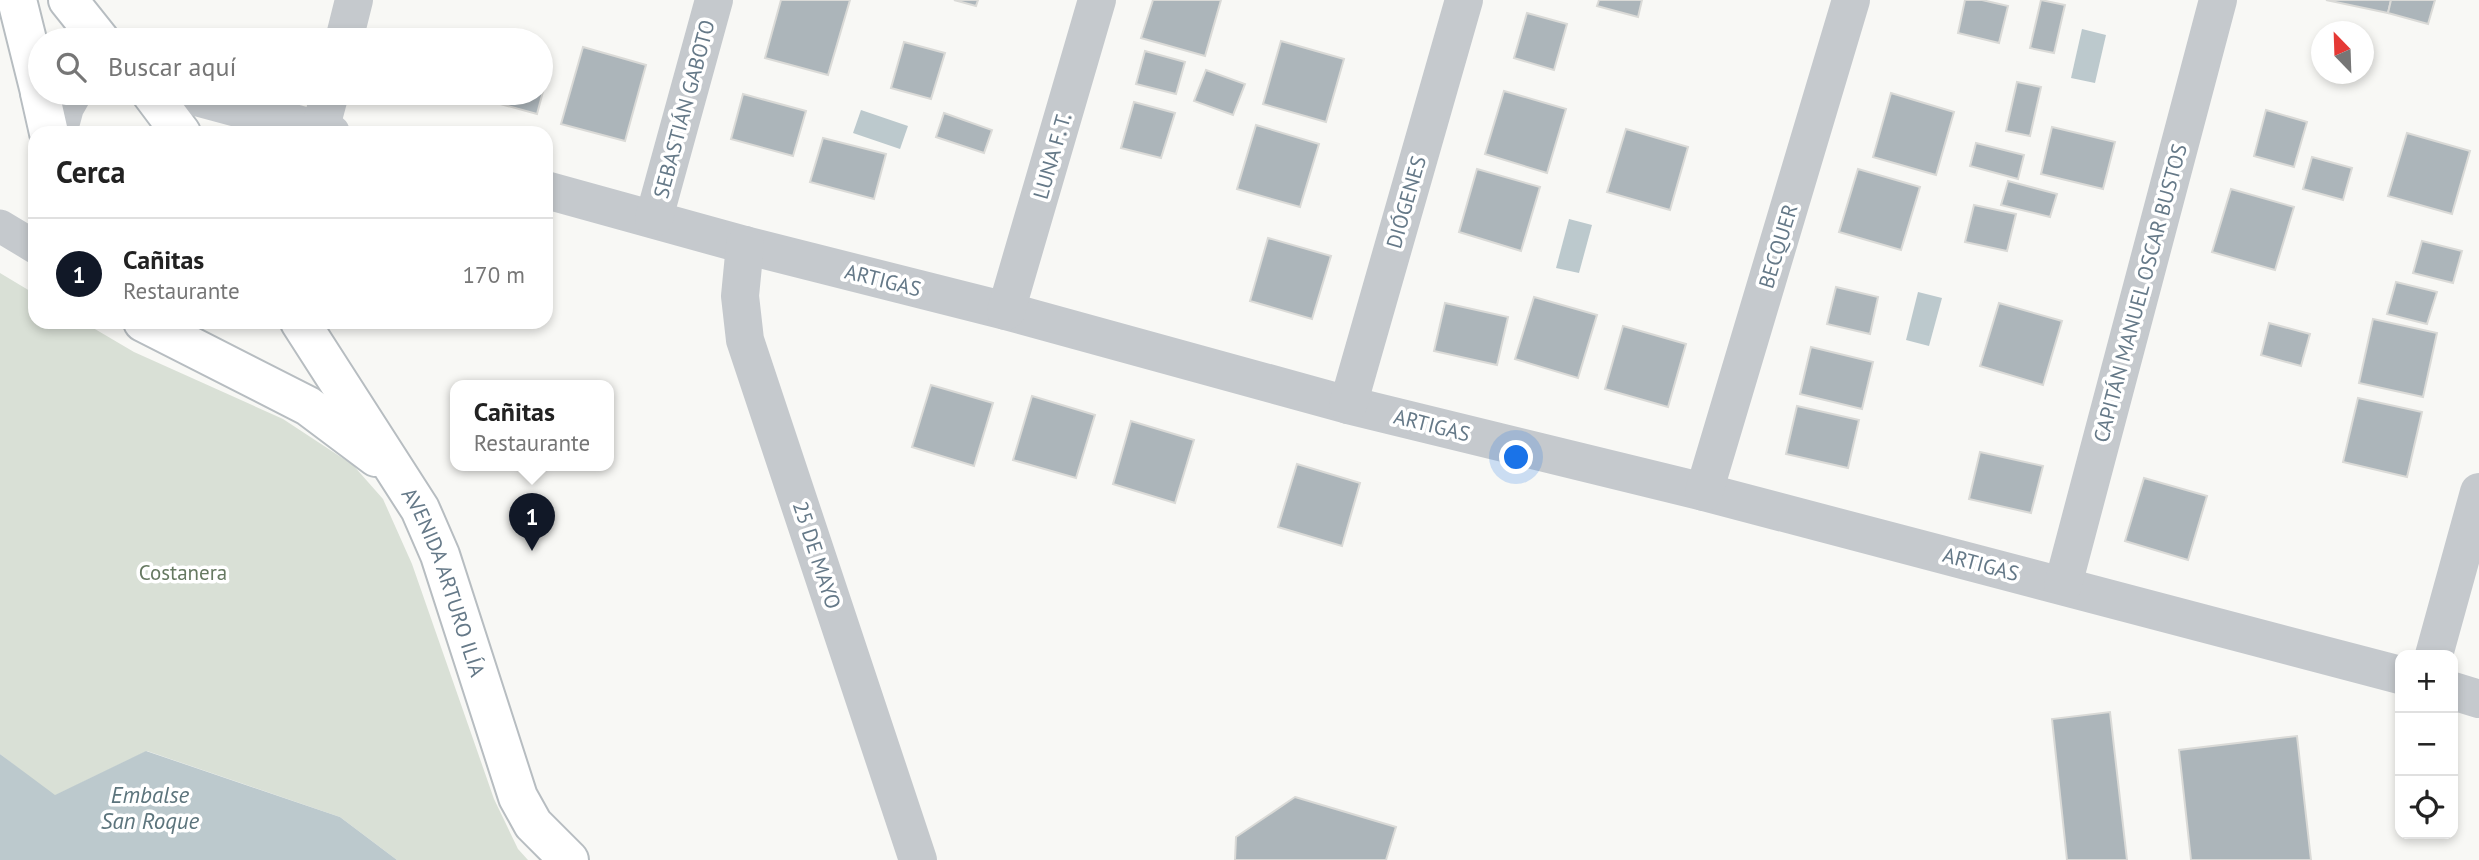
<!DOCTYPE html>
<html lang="es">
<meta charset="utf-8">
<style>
body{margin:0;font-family:"PT Sans",sans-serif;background:#f2f2f2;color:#222}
.controls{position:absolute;right:21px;bottom:21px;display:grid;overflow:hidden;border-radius:14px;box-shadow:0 4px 10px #0003}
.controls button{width:63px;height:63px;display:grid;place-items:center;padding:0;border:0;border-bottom:2px solid #e0e0e0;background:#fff;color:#222;font:35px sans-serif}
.compass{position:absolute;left:2311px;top:21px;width:63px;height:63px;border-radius:50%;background:#fff;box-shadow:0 4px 10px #0003;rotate:337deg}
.you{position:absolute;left:1517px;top:458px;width:24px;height:24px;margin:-18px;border:5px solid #fff;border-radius:50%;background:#1a73e8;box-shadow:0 0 0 10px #1a73e833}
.badge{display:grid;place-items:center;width:46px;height:46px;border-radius:50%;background:#111827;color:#fff;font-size:23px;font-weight:700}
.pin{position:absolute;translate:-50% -58px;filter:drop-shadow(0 2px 4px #0008)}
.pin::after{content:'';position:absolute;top:37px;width:24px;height:21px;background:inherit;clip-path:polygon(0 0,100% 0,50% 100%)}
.popup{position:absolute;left:450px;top:380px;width:164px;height:91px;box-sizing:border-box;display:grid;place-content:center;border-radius:14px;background:#fff;filter:drop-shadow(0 2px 5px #0005);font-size:23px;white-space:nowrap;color:#767676}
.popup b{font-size:26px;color:#222}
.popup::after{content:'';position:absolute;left:50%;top:100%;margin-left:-14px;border:14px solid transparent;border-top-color:#fff}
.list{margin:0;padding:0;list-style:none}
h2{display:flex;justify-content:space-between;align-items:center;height:91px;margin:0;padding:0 28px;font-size:30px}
h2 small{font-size:23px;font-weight:400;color:#767676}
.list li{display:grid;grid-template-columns:46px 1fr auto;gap:21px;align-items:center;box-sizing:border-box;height:112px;padding:0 28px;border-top:2px solid #e0e0e0}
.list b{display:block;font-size:26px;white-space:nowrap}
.list p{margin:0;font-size:23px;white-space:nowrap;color:#767676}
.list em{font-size:23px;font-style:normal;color:#767676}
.icon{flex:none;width:38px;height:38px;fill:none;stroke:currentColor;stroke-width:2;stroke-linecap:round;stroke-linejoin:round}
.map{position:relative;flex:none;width:2479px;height:860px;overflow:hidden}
.search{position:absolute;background:#fff;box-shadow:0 4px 10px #0003;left:28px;top:28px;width:525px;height:77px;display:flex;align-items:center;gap:18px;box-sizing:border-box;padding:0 24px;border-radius:38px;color:#767676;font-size:26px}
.panel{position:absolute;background:#fff;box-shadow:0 4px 10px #0003;left:28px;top:126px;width:525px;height:203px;border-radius:21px}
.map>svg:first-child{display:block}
.green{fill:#d9e0d6}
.water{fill:#bcc9cd}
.building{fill:#acb5ba;stroke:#dadad7;stroke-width:2}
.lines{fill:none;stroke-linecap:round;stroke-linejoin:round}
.secondary-casing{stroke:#b7bdc1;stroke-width:42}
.pedestrian{stroke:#c5c9cd;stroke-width:33}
.minor{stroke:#c5c9cd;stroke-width:38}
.secondary{stroke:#fff;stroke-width:38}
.labels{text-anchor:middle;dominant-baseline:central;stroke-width:7;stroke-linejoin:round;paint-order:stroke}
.street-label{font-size:21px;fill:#657988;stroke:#fff}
.park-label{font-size:21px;fill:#667961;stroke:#fff}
.water-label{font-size:23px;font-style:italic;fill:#5c747c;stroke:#fff}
</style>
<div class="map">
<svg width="2479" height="860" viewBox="0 0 2479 860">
<rect width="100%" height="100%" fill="#f8f8f5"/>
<polygon class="green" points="0,273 35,294 35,322 83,322 134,352 283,419 353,465 383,499 412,564 494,799 518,849 528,860 397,860 340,817 147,751 54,796 0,754"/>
<g class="water">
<polygon points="2082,29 2106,35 2095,83 2071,78"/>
<polygon points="861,110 908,126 900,149 853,133"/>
<polygon points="1569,219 1592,225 1579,273 1556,268"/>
<polygon points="1918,292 1942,298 1929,346 1906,340"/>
<polygon points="146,751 340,817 397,860 0,860 0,754 55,795"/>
</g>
<g class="building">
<polygon points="781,0 850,0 828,75 765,58"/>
<polygon points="954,0 978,0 976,6"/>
<polygon points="1153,0 1221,0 1205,56 1141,38"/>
<polygon points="1599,0 1642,0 1638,17 1597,6"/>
<polygon points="1965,0 1982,0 2008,6 1999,43 1958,33"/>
<polygon points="2041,0 2065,5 2054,53 2030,48"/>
<polygon points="2326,0 2391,0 2388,13"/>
<polygon points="2391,0 2435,0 2428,24 2388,13"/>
<polygon points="1527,13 1567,24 1554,70 1514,58"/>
<polygon points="1281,41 1344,59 1326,122 1263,104"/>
<polygon points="904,42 945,53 931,99 891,88"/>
<polygon points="583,47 646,65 625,141 561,124"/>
<polygon points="1145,51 1185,62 1176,94 1136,84"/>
<polygon points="541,67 549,69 537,114 475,97 476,93 541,93"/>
<polygon points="1206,70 1245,84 1233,115 1194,101"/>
<polygon points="2017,82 2041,87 2030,136 2006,131"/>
<polygon points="1504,91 1566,109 1547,173 1485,154"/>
<polygon points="1891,93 1954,112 1936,175 1873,157"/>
<polygon points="743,94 806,111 793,156 731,139"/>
<polygon points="1134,102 1175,113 1161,158 1121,148"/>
<polygon points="2266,110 2307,122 2294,167 2254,156"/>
<polygon points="944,113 992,130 984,153 936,137"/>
<polygon points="1256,125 1319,144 1300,207 1237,189"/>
<polygon points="2052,127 2115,142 2103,189 2041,174"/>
<polygon points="1626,129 1688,147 1670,210 1607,192"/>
<polygon points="2407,133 2470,151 2452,214 2388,196"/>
<polygon points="823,138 886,154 874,199 810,182"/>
<polygon points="1976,143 2024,155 2018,179 1970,166"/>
<polygon points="2312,157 2352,168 2343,200 2303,189"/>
<polygon points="1477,169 1540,187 1521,251 1459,232"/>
<polygon points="1858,169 1920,187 1901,250 1839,232"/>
<polygon points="2008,181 2057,194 2050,217 2001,205"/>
<polygon points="2231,189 2294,207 2275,270 2212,252"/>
<polygon points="1974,205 2016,214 2007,251 1965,242"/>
<polygon points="1268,238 1331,256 1312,319 1250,301"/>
<polygon points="2422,241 2462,251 2453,283 2413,273"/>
<polygon points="2396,282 2437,292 2427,324 2387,314"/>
<polygon points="1836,287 1878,297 1870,334 1827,324"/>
<polygon points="1534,297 1597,315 1578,378 1515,359"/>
<polygon points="1445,303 1508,317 1497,365 1434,351"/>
<polygon points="1999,303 2062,321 2043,385 1980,366"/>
<polygon points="2373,319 2437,333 2423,397 2359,383"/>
<polygon points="2269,323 2310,334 2301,366 2261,355"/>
<polygon points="1623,326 1686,344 1668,407 1605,389"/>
<polygon points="1811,347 1873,362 1862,409 1800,394"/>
<polygon points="931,385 993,403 974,466 912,447"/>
<polygon points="1032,396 1095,415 1076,478 1013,460"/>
<polygon points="2358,398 2422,412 2407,477 2343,462"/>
<polygon points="1797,406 1859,420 1848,468 1786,454"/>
<polygon points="1131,421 1194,440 1175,503 1113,484"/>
<polygon points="1980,452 2043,466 2031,513 1969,499"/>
<polygon points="1297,464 1360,483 1342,546 1278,527"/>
<polygon points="2144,478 2207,496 2188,560 2125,541"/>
<polygon points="2110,712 2127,860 2067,860 2052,719"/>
<polygon points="2297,736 2311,860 2191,860 2179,750"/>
<polygon points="1295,797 1396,827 1386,860 1235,860 1236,837"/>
</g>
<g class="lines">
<g class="secondary-casing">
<g id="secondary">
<polyline points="17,0 40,92"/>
<polyline points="68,0 100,40"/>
<polyline points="40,93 49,133"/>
<polyline points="151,93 181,133"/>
<polyline points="143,322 308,406 376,457"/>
<path id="s1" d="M300,322L420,509L440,555L518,797L533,824L569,860"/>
</g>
</g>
<polyline class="pedestrian" points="0,226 35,247"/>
<g class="minor">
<polyline points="344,40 354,0"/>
<polyline points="181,93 331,133"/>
<polyline points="320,130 330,93"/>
<polyline points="58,133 65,107 73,93"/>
<polyline points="546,190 745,245 1006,311 1348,405 1704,492 2400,675"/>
<polyline points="654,218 714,0"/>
<polyline points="745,245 740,296 745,340 918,860"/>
<polyline points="1006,311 1097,0"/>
<polyline points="1348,405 1464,0"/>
<polyline points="1704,492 1851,0"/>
<polyline points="2063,585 2218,0"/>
<polyline points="2434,655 2479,492"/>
<polyline points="2453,691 2479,699"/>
</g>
<use href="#secondary" class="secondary"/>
</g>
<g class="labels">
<g class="street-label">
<text transform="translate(684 109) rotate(-75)">SEBASTIÁN GABOTO</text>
<text transform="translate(1052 156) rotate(-74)">LUNA F. T.</text>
<text transform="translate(1406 202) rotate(-74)">DIÓGENES</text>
<text transform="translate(1778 246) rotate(-73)">BECQUER</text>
<text transform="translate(883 280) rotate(14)">ARTIGAS</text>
<text transform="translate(2140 293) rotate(-75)">CAPITÁN MANUEL OSCAR BUSTOS</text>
<text transform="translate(1432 425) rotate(14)">ARTIGAS</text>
<text transform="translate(817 555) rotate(72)">25 DE MAYO</text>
<text transform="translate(1981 564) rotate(15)">ARTIGAS</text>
<text stroke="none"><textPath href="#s1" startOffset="299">AVENIDA ARTURO ILÍA</textPath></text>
</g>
<g class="park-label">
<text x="183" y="572">Costanera</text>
</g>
<g class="water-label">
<text x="150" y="794">Embalse<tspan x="150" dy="26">San Roque</tspan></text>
</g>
</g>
</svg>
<div class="controls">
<button>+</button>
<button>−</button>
<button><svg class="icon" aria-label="locate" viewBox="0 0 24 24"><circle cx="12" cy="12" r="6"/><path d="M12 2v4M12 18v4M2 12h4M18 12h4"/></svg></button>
</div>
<svg class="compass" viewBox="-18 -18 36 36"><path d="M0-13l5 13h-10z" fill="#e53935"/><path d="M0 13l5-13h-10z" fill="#767676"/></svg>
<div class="you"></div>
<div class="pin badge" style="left:532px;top:551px">1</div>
<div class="popup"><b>Cañitas</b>Restaurante</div>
<div class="search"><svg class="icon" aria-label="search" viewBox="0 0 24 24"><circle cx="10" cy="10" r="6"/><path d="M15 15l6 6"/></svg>Buscar aquí</div>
<section class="panel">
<h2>Cerca<small></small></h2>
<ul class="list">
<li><span class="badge">1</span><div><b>Cañitas</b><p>Restaurante</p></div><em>170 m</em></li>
</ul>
</section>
</div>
